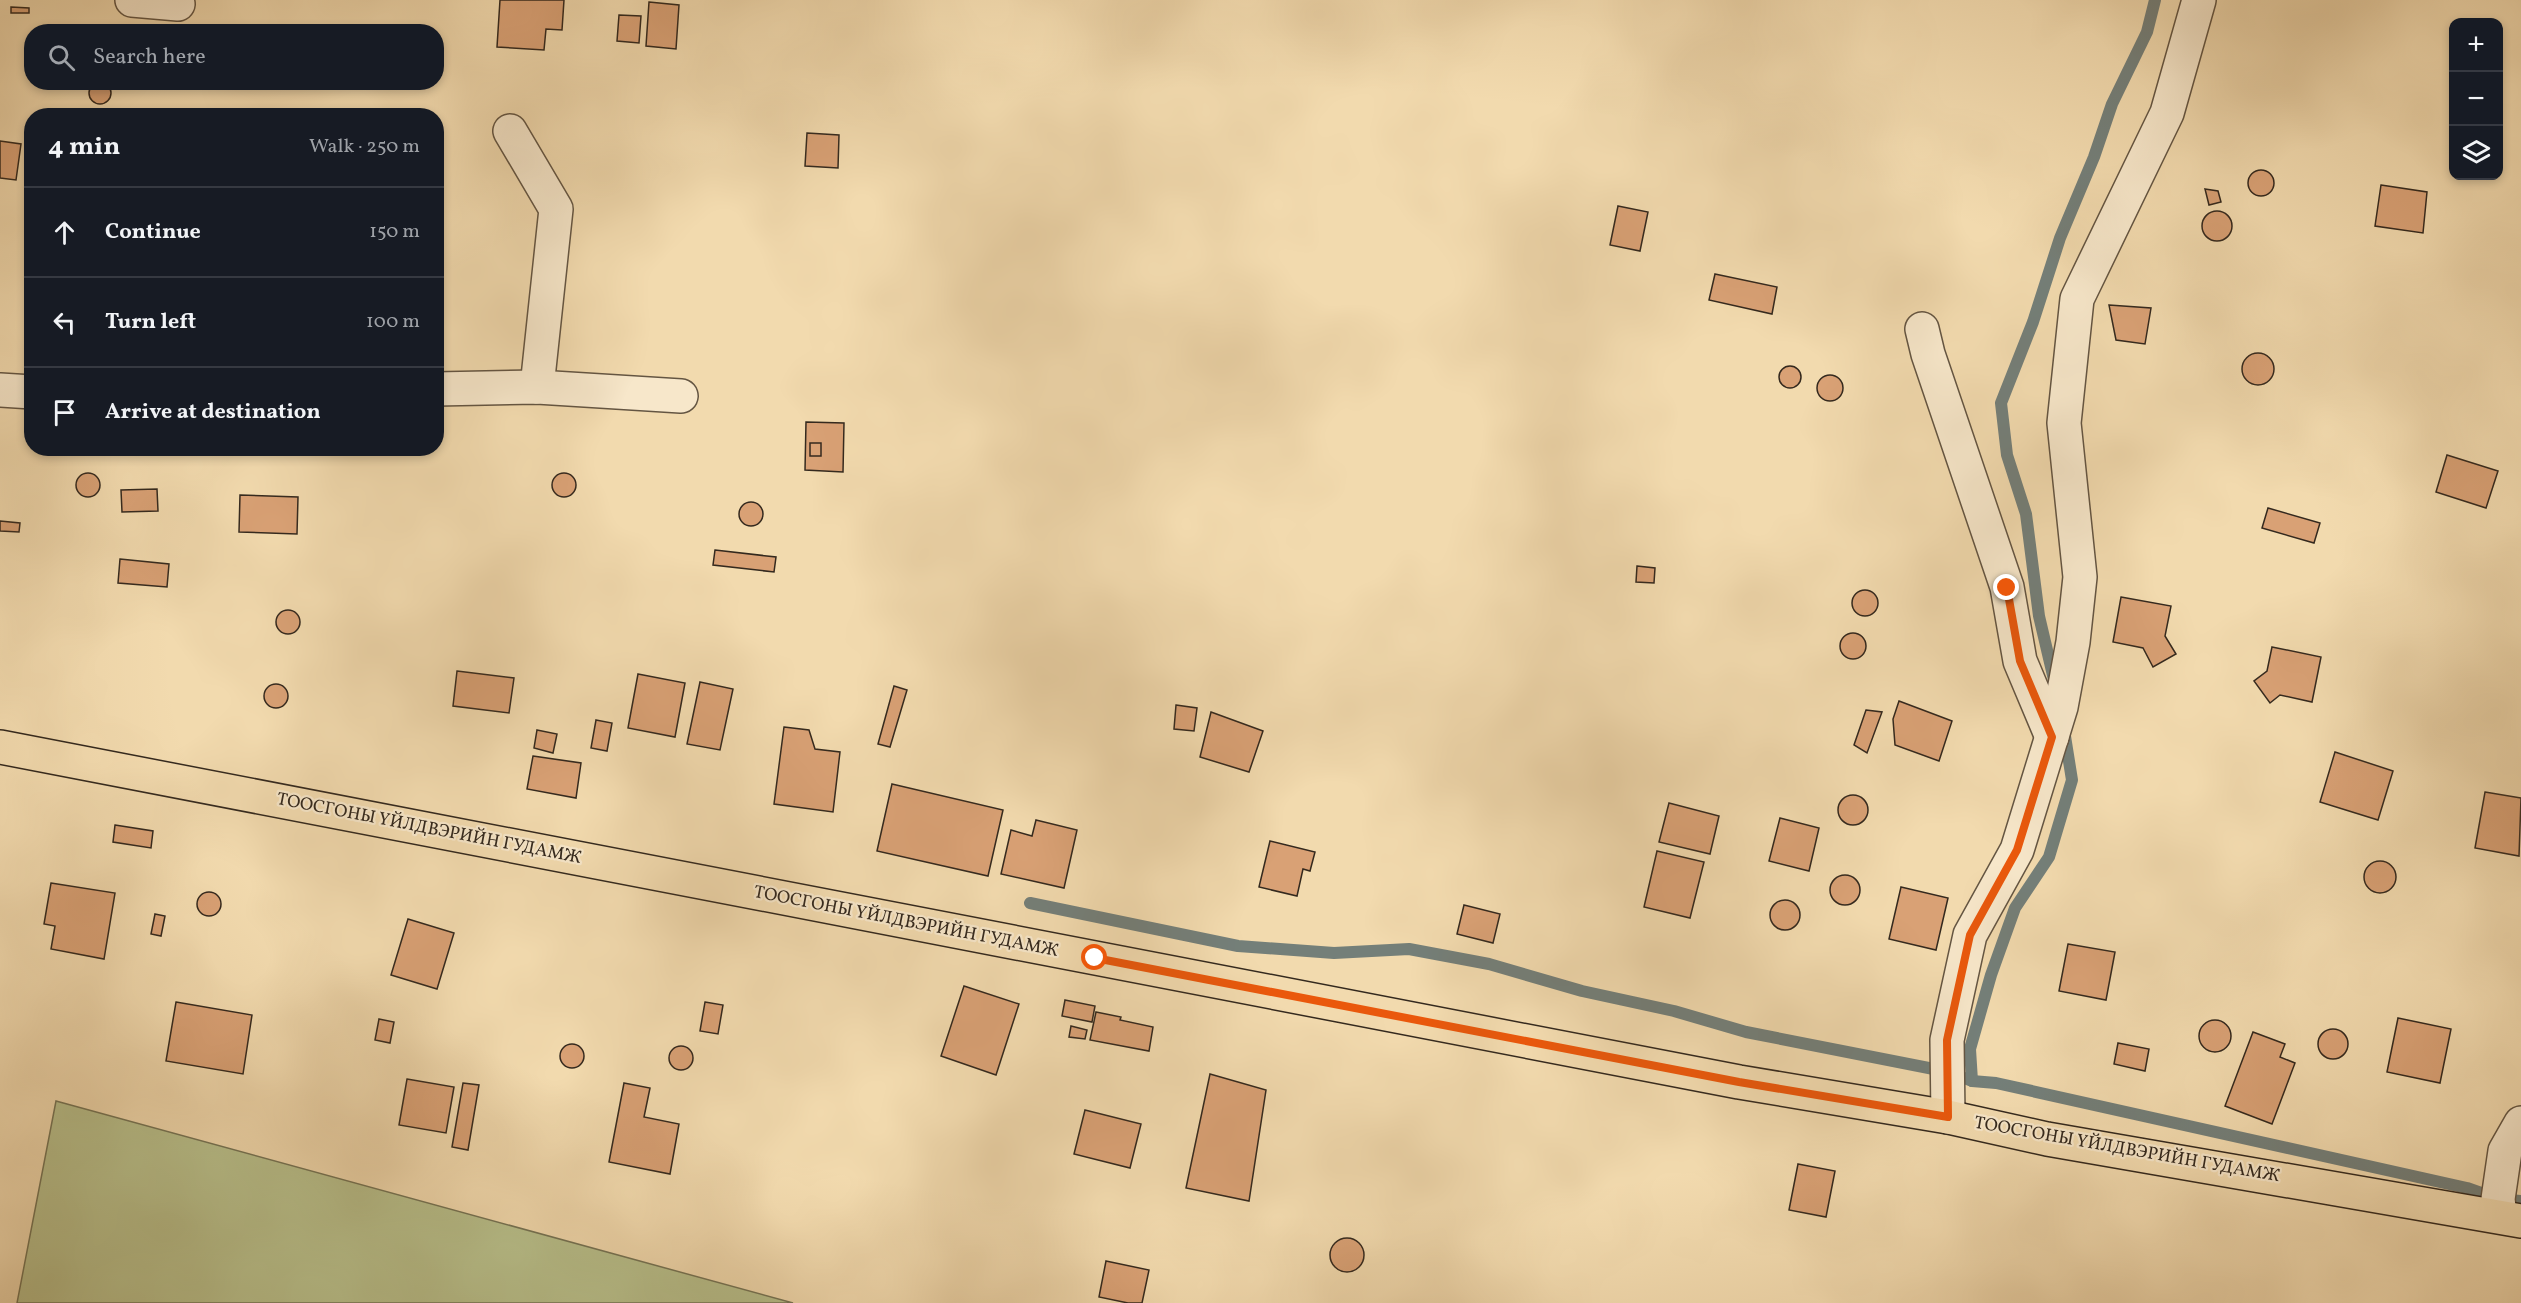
<!DOCTYPE html>
<meta charset="utf-8">
<style>
body{margin:0;font-family:Vollkorn,serif;background:#20242c;color:#f1f3f6}
.controls{position:absolute;right:18px;top:18px;display:grid;overflow:hidden;border-radius:12px;box-shadow:0 3px 9px #0003}
.controls button{width:54px;height:54px;display:grid;place-items:center;padding:0;border:0;border-bottom:2px solid #363941;background:#171b24;color:#f1f3f6;font:30px sans-serif}
.stop{position:absolute;width:18px;height:18px;margin:-14px;border:4px solid #ea580c;border-radius:50%;background:#fff}
.stop.end{background:#ea580c;border-color:#fff;box-shadow:0 2px 6px #0008}
.list{margin:0;padding:0;list-style:none}
h2{display:flex;justify-content:space-between;align-items:center;height:78px;margin:0;padding:0 24px;font-size:26px}
h2 small{font-size:20px;font-weight:400;color:#9ea1a6}
.list li{display:grid;grid-template-columns:39px 1fr auto;gap:18px;align-items:center;box-sizing:border-box;height:90px;padding:0 24px;border-top:2px solid #363941}
.list b{display:block;font-size:22px;white-space:nowrap}
.list em{font-size:20px;font-style:normal;color:#9ea1a6}
.icon{flex:none;width:33px;height:33px;fill:none;stroke:currentColor;stroke-width:2;stroke-linecap:round;stroke-linejoin:round}
.map{position:relative;flex:none;width:2521px;height:1303px;overflow:hidden}
.search{position:absolute;background:#171b24;box-shadow:0 3px 9px #0003;left:24px;top:24px;width:420px;height:66px;display:flex;align-items:center;gap:15px;box-sizing:border-box;padding:0 21px;border-radius:24px;color:#9ea1a6;font-size:22px}
.panel{position:absolute;background:#171b24;box-shadow:0 3px 9px #0003;left:24px;top:108px;width:420px;height:348px;border-radius:24px}
.map>svg:first-child{display:block}
.green{fill:#b8c08c;stroke:#767455;stroke-width:1.5}
.lines{fill:none;stroke-linecap:round;stroke-linejoin:round}
.stream{stroke:#747f79;stroke-width:12}
.building{fill:#d9a175;stroke:#34291e;stroke-width:1.5}
.minor-casing{stroke:#645542;stroke-width:36}
.major-casing{stroke:#34291e;stroke-width:36}
.minor{stroke:#f7e7ca;stroke-width:33}
.major{stroke:#f2daae;stroke-width:33}
.route{stroke:#ea580c;stroke-width:8}
.labels{text-anchor:middle;dominant-baseline:central;stroke-width:4.5;stroke-linejoin:round;paint-order:stroke}
.street-label{font-size:18px;fill:#34291e;stroke:#f7e7ca}
</style>
<div class="map">
<svg width="2521" height="1303" viewBox="0 0 2521 1303">
<rect width="100%" height="100%" fill="#f2daae"/>
<filter id="stains"><feTurbulence type="fractalNoise" baseFrequency=".00333" numOctaves="4"/><feColorMatrix values="0 0 0 0 .2 0 0 0 0 .09 0 0 0 0 .02 0 0 0 .5 -.17"/></filter>
<radialGradient id="worn" r=".72"><stop offset=".6" stop-color="#630" stop-opacity="0"/><stop offset="1" stop-color="#630" stop-opacity=".3"/></radialGradient>
<polygon class="green" points="56,1101 793,1303 17,1303"/>
<g class="lines">
<g class="stream">
<polyline points="2055,684 2039,616 2026,514 2007,455 2001,403 2033,322 2060,238 2094,157 2112,104 2147,32 2155,0"/>
<polyline points="1030,903 1238,946 1334,953 1409,949 1489,964 1582,991 1674,1011 1746,1032 1949,1072 1972,1081 1996,1083 2467,1188 2498,1199 2521,1201"/>
<polyline points="1972,1081 1970,1049 1991,975 2015,908 2049,857 2072,780 2064,730"/>
</g>
</g>
<g class="building">
<polygon points="500,0 564,0 562,30 546,29 544,50 497,47"/>
<polygon points="649,2 679,5 676,49 646,46"/>
<polygon points="11,7 29,8 29,13 11,13"/>
<polygon points="619,15 641,16 639,43 617,41"/>
<circle cx="100" cy="93" r="11"/>
<polygon points="807,133 839,135 838,168 805,166"/>
<polygon points="0,141 21,144 16,180 0,178"/>
<circle cx="2261" cy="183" r="13"/>
<polygon points="2381,185 2427,192 2423,233 2375,226"/>
<polygon points="2205,189 2218,191 2221,202 2209,205"/>
<polygon points="1618,206 1648,212 1640,251 1610,245"/>
<circle cx="2217" cy="226" r="15"/>
<polygon points="1715,274 1777,287 1772,314 1709,300"/>
<polygon points="2109,305 2151,308 2145,344 2116,340"/>
<circle cx="2258" cy="369" r="16"/>
<circle cx="1790" cy="377" r="11"/>
<circle cx="1830" cy="388" r="13"/>
<polygon points="806,422 844,423 843,472 805,470"/>
<rect x="810" y="443" width="11" height="13"/>
<polygon points="2447,455 2498,471 2486,508 2436,492"/>
<circle cx="88" cy="485" r="12"/>
<circle cx="564" cy="485" r="12"/>
<polygon points="157,489 158,511 122,512 121,490"/>
<polygon points="240,495 298,497 297,534 239,532"/>
<circle cx="751" cy="514" r="12"/>
<polygon points="2268,508 2320,523 2314,543 2262,528"/>
<polygon points="0,521 20,523 19,532 0,531"/>
<polygon points="715,550 776,557 774,572 713,565"/>
<polygon points="120,559 169,564 167,587 118,583"/>
<polygon points="1637,566 1655,568 1654,583 1636,582"/>
<circle cx="1865" cy="603" r="13"/>
<polygon points="2121,597 2171,606 2165,636 2176,654 2153,667 2143,648 2113,642"/>
<circle cx="288" cy="622" r="12"/>
<circle cx="1853" cy="646" r="13"/>
<polygon points="2272,647 2321,657 2312,702 2280,695 2270,703 2254,681 2267,671"/>
<polygon points="457,671 514,678 509,713 453,706"/>
<polygon points="638,674 685,683 675,737 628,728"/>
<polygon points="700,682 733,689 720,750 687,744"/>
<circle cx="276" cy="696" r="12"/>
<polygon points="894,686 907,690 890,747 878,744"/>
<polygon points="1899,701 1952,721 1939,761 1895,745 1893,719"/>
<polygon points="1176,705 1197,708 1194,731 1174,729"/>
<polygon points="1866,710 1882,712 1867,753 1854,745"/>
<polygon points="1211,712 1263,731 1249,772 1200,757"/>
<polygon points="596,720 612,723 607,751 591,748"/>
<polygon points="784,727 809,730 815,749 840,752 833,812 774,804"/>
<polygon points="537,730 557,734 553,753 534,748"/>
<polygon points="2335,752 2393,771 2378,820 2320,802"/>
<polygon points="533,756 581,763 576,798 527,789"/>
<polygon points="892,784 1003,810 988,876 877,851"/>
<polygon points="2485,792 2521,798 2519,856 2475,848"/>
<circle cx="1853" cy="810" r="15"/>
<polygon points="1669,803 1719,816 1710,854 1659,842"/>
<polygon points="1780,818 1819,828 1809,871 1769,861"/>
<polygon points="1036,820 1077,830 1064,888 1001,874 1011,830 1032,836"/>
<polygon points="115,825 153,831 151,848 113,842"/>
<polygon points="1270,841 1315,852 1310,871 1303,869 1297,896 1259,887"/>
<polygon points="1657,851 1704,862 1690,918 1644,907"/>
<circle cx="2380" cy="877" r="16"/>
<circle cx="1845" cy="890" r="15"/>
<polygon points="51,883 115,893 104,959 51,949 55,926 44,924"/>
<polygon points="1901,887 1948,898 1936,950 1889,939"/>
<circle cx="209" cy="904" r="12"/>
<circle cx="1785" cy="915" r="15"/>
<polygon points="1464,905 1500,914 1493,943 1457,934"/>
<polygon points="155,914 165,916 161,936 151,934"/>
<polygon points="408,919 454,933 437,989 391,975"/>
<polygon points="2068,944 2115,952 2106,1000 2059,991"/>
<polygon points="964,986 1019,1004 996,1075 941,1056"/>
<polygon points="1065,1000 1095,1006 1092,1022 1062,1016"/>
<polygon points="176,1002 252,1015 243,1074 166,1061"/>
<polygon points="705,1002 723,1005 718,1034 700,1031"/>
<polygon points="1096,1012 1121,1017 1120,1020 1153,1027 1149,1051 1090,1040"/>
<polygon points="2398,1018 2451,1029 2440,1083 2387,1072"/>
<polygon points="379,1019 394,1022 390,1043 375,1040"/>
<circle cx="2215" cy="1036" r="16"/>
<polygon points="1071,1026 1087,1030 1085,1039 1069,1037"/>
<circle cx="2333" cy="1044" r="15"/>
<polygon points="2253,1032 2285,1044 2280,1057 2295,1063 2272,1124 2225,1106"/>
<polygon points="2118,1043 2149,1049 2145,1071 2114,1064"/>
<circle cx="572" cy="1056" r="12"/>
<circle cx="681" cy="1058" r="12"/>
<polygon points="1210,1074 1266,1090 1249,1201 1186,1188"/>
<polygon points="407,1079 454,1087 446,1133 399,1125"/>
<polygon points="463,1083 479,1085 468,1150 452,1147"/>
<polygon points="624,1083 650,1088 644,1117 679,1124 670,1174 609,1162"/>
<polygon points="1085,1110 1141,1124 1130,1168 1074,1154"/>
<polygon points="1798,1164 1835,1171 1826,1217 1789,1210"/>
<circle cx="1347" cy="1255" r="17"/>
<polygon points="1106,1261 1149,1270 1142,1303 1128,1303 1099,1297"/>
</g>
<g class="lines">
<g class="minor-casing">
<g id="minor">
<polyline points="132,0 178,4"/>
<polyline points="510,131 556,209 537,387"/>
<polyline points="1922,329 1928,354 2007,587 2020,661 2052,737"/>
<polyline points="436,389 537,387 681,396"/>
<polyline points="0,390 32,392"/>
<polyline points="1948,1117 1947,1040 1970,935 2017,850 2061,707 2073,642 2080,577 2064,423 2077,299 2167,113 2199,0"/>
<polyline points="2500,1216 2498,1199 2505,1151 2521,1123"/>
</g>
</g>
<g class="major-casing">
<polyline id="major" points="0,747 1739,1082 1948,1117 2047,1139 2521,1221"/>
</g>
<use href="#minor" class="minor"/>
<use href="#major" class="major"/>
</g>
<g class="lines">
<polyline class="route" points="1095,958 1739,1082 1948,1117 1947,1040 1970,935 2017,850 2052,737 2020,661 2007,588"/>
</g>
<g class="labels">
<g class="street-label">
<text transform="translate(429 829) rotate(11)">ТООСГОНЫ ҮЙЛДВЭРИЙН ГУДАМЖ</text>
<text transform="translate(906 922) rotate(11)">ТООСГОНЫ ҮЙЛДВЭРИЙН ГУДАМЖ</text>
<text transform="translate(2127 1150) rotate(10)">ТООСГОНЫ ҮЙЛДВЭРИЙН ГУДАМЖ</text>
</g>
</g>
<rect width="100%" height="100%" filter="url(#stains)"/>
<rect width="100%" height="100%" fill="url(#worn)"/>
</svg>
<div class="controls">
<button>+</button>
<button>−</button>
<button><svg class="icon" aria-label="layers" viewBox="0 0 24 24"><path d="M12 4l9 5-9 5-9-5zM3 14l9 5 9-5"/></svg></button>
</div>
<div class="stop" style="left:1095px;top:958px"></div>
<div class="stop end" style="left:2007px;top:588px"></div>
<div class="search"><svg class="icon" aria-label="search" viewBox="0 0 24 24"><circle cx="10" cy="10" r="6"/><path d="M15 15l6 6"/></svg>Search here</div>
<section class="panel">
<h2>4 min<small>Walk · 250 m</small></h2>
<ul class="list">
<li><svg class="icon" aria-label="ahead" viewBox="0 0 24 24"><path d="M12 20V5M6 11l6-6 6 6"/></svg><div><b>Continue</b></div><em>150 m</em></li>
<li><svg class="icon" aria-label="left" viewBox="0 0 24 24"><path d="M17 20v-9H6M10 6l-5 5 5 5"/></svg><div><b>Turn left</b></div><em>100 m</em></li>
<li><svg class="icon" aria-label="arrive" viewBox="0 0 24 24"><path d="M6 21V4h12l-3 4 3 4H6"/></svg><div><b>Arrive at destination</b></div></li>
</ul>
</section>
</div>
